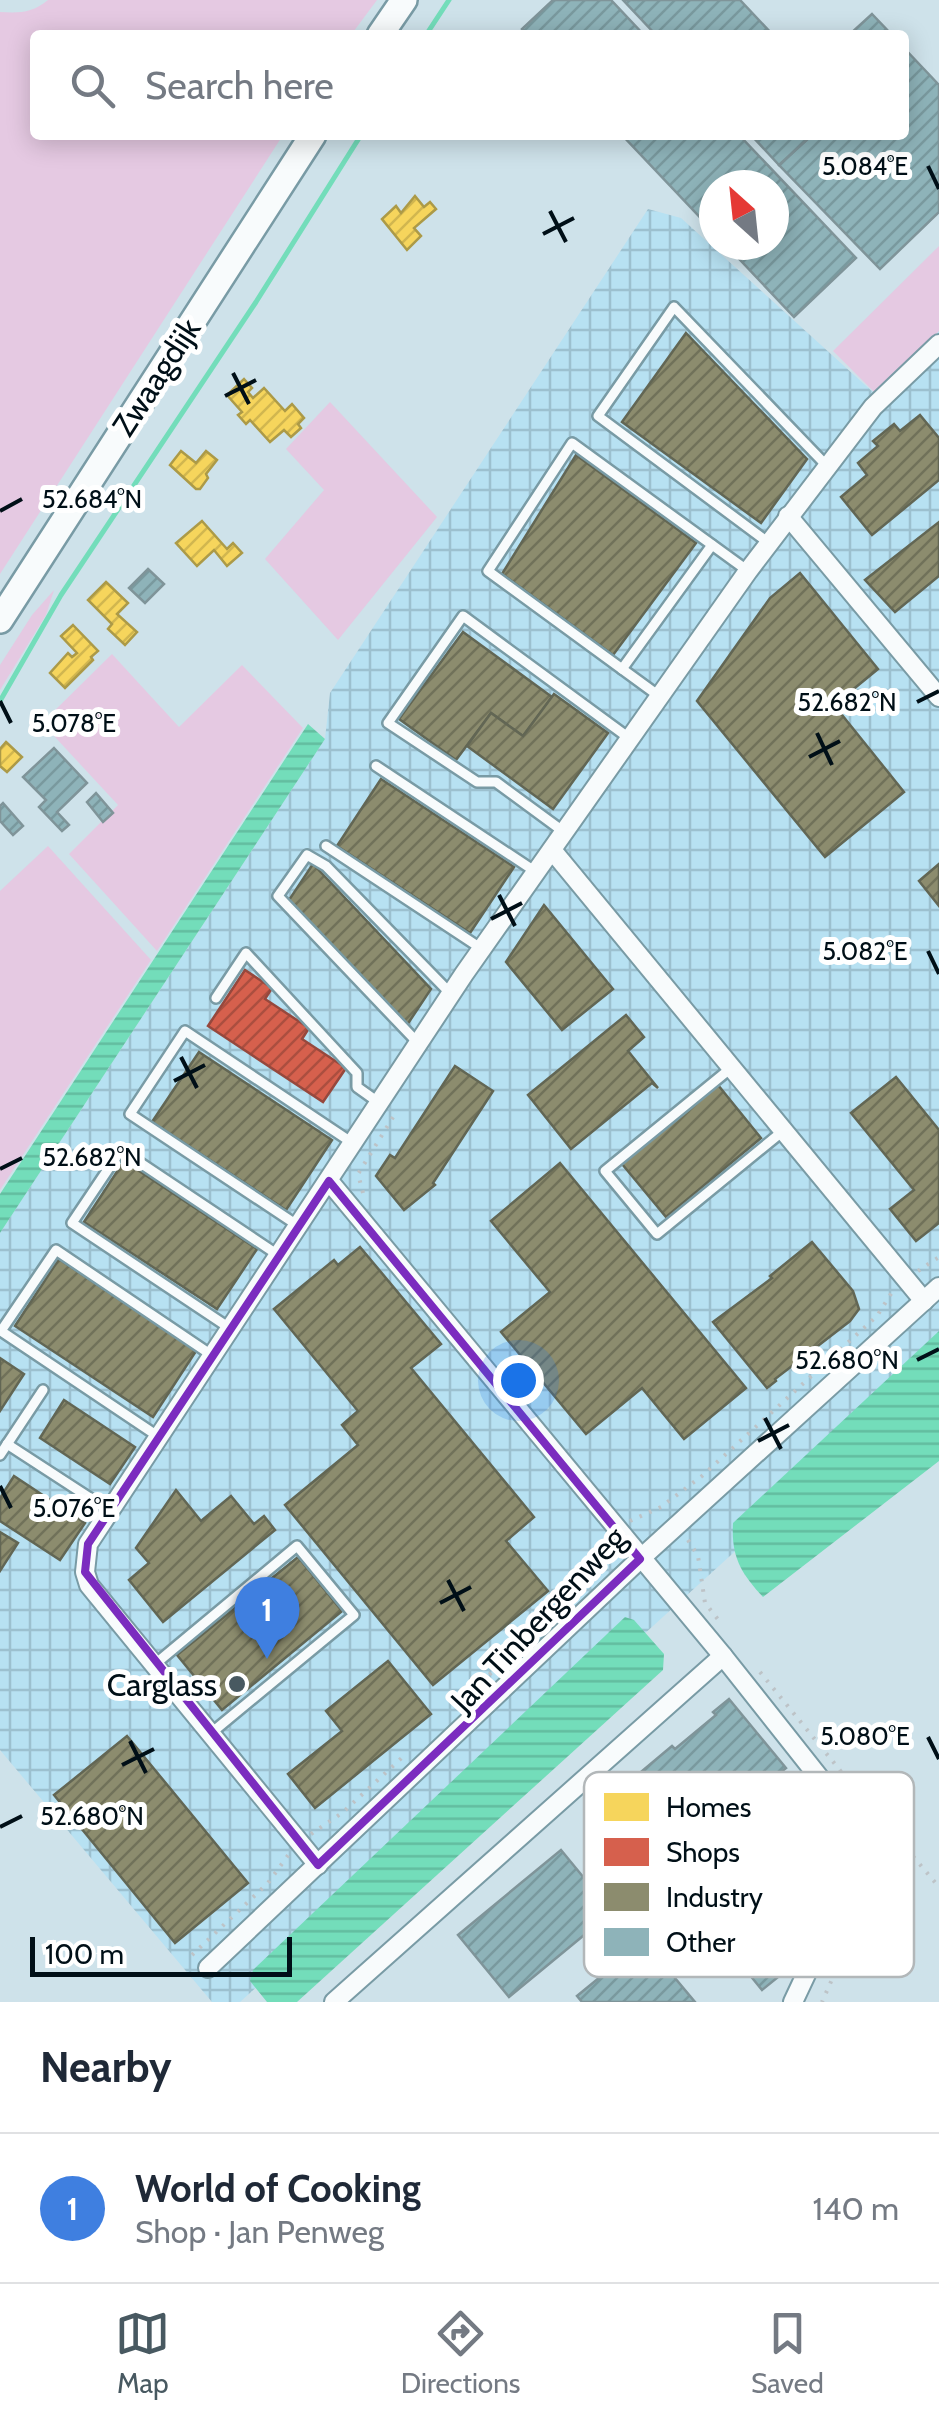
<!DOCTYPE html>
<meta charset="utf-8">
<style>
body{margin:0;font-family:Cabin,sans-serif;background:#f2f2f3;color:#1f2937}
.compass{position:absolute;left:699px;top:170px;width:90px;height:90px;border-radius:50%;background:#fff;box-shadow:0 5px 25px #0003;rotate:333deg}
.scale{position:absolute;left:30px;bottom:25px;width:262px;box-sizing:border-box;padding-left:10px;border:5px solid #000f17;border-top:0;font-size:28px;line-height:35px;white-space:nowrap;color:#000f17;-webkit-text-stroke:8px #fff;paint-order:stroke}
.you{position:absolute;left:518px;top:1380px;width:35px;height:35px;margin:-25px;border:8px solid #fff;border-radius:50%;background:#1a73e8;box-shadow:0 0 0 15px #1a73e833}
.badge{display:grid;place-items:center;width:65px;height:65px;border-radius:50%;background:#485961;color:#fff;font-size:32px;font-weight:700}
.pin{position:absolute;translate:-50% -82px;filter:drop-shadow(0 2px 5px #0008)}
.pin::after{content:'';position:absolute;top:52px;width:35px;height:30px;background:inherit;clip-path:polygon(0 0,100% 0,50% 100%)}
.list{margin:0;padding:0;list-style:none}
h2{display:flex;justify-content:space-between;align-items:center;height:130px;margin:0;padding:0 40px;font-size:42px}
h2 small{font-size:32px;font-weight:400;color:#747a83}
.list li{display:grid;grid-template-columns:65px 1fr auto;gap:30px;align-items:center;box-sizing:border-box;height:150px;padding:0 40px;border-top:2px solid #e0e1e3}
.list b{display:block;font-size:38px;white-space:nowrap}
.list p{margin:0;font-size:32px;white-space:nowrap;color:#747a83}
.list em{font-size:32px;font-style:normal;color:#747a83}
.icon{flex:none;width:55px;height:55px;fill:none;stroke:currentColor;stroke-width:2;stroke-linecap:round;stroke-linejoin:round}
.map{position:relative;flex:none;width:939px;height:2002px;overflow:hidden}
.search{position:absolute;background:#fff;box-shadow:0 5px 25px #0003;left:30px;right:30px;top:30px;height:110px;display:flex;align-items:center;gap:25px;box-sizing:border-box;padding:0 35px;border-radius:10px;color:#747a83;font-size:38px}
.sheet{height:280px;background:#fff}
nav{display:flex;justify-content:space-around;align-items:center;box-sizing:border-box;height:140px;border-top:2px solid #e0e1e3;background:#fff;font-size:28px;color:#747a83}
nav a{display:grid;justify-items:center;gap:5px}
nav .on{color:#485961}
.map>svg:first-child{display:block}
.industrial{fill:url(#industrial-grid)}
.green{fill:#e5c9e2}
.water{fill:url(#water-rules)}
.homes{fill:url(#homes-hatch);stroke:#ac9a47;stroke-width:2.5}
.shops{fill:url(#shops-hatch);stroke:#96483d;stroke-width:2.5}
.industry{fill:url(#industry-hatch);stroke:#626654;stroke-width:2.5}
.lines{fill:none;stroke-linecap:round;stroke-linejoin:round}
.stream{stroke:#73ddba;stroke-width:5}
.building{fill:url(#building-hatch);stroke:#7f9499;stroke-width:2.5}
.lane-casing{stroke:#799ba5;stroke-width:14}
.street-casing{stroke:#799ba5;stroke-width:22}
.secondary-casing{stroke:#799ba5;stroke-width:30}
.path{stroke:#bdc3c7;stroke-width:4;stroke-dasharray:2.5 8;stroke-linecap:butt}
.lane{stroke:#f8fbfc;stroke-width:9}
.street{stroke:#f8fbfc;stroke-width:18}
.secondary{stroke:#f8fbfc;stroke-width:25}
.marked{fill:none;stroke:#7b2cbf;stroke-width:8;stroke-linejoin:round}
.ticks{fill:none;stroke:#000f17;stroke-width:4}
.poi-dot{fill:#485961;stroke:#fff;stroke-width:4}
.labels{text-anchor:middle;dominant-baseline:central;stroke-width:10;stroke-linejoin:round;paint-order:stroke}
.street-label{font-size:32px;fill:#000f17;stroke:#fff}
.poi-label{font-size:32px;fill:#000f17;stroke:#fff;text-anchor:end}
.key{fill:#fff;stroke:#b2b7b9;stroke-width:2.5}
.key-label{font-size:28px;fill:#000f17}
.ticks-label{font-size:25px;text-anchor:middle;fill:#000f17;stroke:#fff;stroke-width:10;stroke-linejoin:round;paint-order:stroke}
</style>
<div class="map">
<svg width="939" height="2002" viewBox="0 0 939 2002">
<defs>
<pattern id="industrial-grid" width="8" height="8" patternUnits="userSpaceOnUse" patternTransform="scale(2.5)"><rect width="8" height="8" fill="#b7e1f2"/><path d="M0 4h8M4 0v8" fill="none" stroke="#9cc0cf"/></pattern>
<pattern id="water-rules" width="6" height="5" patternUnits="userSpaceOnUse" patternTransform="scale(2.5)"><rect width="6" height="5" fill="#73ddba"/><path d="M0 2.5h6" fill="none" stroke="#62bc9f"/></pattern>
<pattern id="homes-hatch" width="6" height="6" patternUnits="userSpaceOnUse" patternTransform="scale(2.5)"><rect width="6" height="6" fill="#f6d55c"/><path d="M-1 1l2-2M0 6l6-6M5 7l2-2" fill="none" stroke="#d1b64f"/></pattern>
<pattern id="shops-hatch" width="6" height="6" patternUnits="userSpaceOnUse" patternTransform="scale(2.5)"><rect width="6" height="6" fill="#d6604d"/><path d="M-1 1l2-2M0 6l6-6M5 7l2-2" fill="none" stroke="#ab4e3f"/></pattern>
<pattern id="industry-hatch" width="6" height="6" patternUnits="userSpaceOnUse" patternTransform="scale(2.5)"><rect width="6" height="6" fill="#8c8c6e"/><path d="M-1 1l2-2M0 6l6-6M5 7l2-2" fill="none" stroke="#707159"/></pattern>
<pattern id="building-hatch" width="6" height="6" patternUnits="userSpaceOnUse" patternTransform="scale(2.5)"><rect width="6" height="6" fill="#8eb3b9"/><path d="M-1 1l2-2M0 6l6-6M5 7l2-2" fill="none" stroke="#79999e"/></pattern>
</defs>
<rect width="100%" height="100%" fill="#cee2ea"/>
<polygon class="industrial" points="648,209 681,218 875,394 939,331 939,1376 843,1453 240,2002 212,2002 0,1750 0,1233 325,739 330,693"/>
<g class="green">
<path d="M48,0H377L351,35H35V135H283L0,574V12C20,13 32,13 48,0Z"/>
<polygon points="939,246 939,331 876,394 833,351"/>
<polygon points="330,402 437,517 338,640 265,559 324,490 286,449"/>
<polygon points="54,590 46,615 0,690 0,665 32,615"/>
<polygon points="112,654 179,727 242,665 303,728 157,951 69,854 118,805 42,723"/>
<polygon points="48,846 151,960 0,1190 0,891"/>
</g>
<g class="water">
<polygon points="308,724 325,739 0,1233 0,1194"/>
<path d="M939,1331V1461L763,1597C741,1573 731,1557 733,1523Z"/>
<polygon points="625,1617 634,1620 664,1654 663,1670 297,2002 267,2002 250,1981 253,1970"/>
</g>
<g class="homes">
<polygon points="415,196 424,207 430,202 436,209 414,228 421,236 407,250 382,219 396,206 401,213"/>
<polygon points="244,379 252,388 248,392 253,398 264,388 285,411 292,404 304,418 298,424 301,428 291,437 284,430 270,442 250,420 246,424 238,415 242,412 227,395"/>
<polygon points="181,451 196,463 206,451 217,460 206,474 208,478 200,489 196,489 170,465"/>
<polygon points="202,521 227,549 233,543 242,553 227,566 214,550 197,566 176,543"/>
<polygon points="106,582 128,603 117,614 137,632 125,645 108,629 112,624 88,600"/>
<polygon points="73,625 98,651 91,657 93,660 65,688 50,673 68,653 72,657 77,653 61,636"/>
<polygon points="6,742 22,757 7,772 0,766 0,749"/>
</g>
<polygon class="shops" points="245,970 272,988 265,999 309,1028 302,1039 346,1068 323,1102 208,1026"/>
<g class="industry">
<polygon points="686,333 807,459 761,523 622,422"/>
<polygon points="920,415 939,438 939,480 872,535 841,497 867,475 858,463 878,446 873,441 894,424 900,431"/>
<polygon points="576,455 696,543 613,655 502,574"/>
<polygon points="939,522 939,576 895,612 865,580"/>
<polygon points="800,573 878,669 834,705 904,792 825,857 697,701 770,598"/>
<polygon points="463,632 552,697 523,736 491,713 456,760 399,719"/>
<polygon points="554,694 608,733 553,809 467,746 491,713 523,736"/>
<polygon points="381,779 514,867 470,933 337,846"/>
<polygon points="313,864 431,989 407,1025 289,900"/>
<polygon points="939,864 939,906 919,881"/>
<polygon points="544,905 613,989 562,1030 506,962"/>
<polygon points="626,1015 644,1037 628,1051 658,1088 652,1083 571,1149 528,1095"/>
<polygon points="199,1052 332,1140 286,1210 152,1122"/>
<polygon points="455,1066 493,1091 433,1183 435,1185 404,1210 376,1176 390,1155 395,1158"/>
<polygon points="896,1077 939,1130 939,1223 916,1241 890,1209 914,1190 851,1113"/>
<polygon points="718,1085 761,1138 666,1217 622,1164"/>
<polygon points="124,1161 257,1249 217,1309 84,1222"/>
<polygon points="560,1163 746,1388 684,1439 642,1388 586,1434 501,1332 550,1292 491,1221"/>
<polygon points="812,1242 853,1291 859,1309 850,1321 775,1379 776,1381 767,1388 713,1322 772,1278 770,1276"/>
<polygon points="360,1247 441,1344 411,1368 534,1517 506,1541 548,1591 433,1685 285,1505 358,1445 342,1425 358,1411 274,1309 334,1260 338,1265"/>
<polygon points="59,1259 196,1351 153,1417 15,1326"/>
<polygon points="0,1358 24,1374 0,1411"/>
<polygon points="64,1400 135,1447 110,1484 40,1438"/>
<polygon points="14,1476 85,1523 60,1560 0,1521 0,1498"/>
<polygon points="176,1490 201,1521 231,1496 254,1524 264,1516 275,1530 163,1622 129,1580 149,1563 136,1548"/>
<polygon points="0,1532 18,1543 0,1571"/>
<polygon points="298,1557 342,1611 222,1710 177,1655"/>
<polygon points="388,1661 431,1714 315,1808 288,1774 342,1731 326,1711"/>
<polygon points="127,1736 248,1883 175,1943 54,1795"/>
</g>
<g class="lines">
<g class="stream">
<polyline points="426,35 449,0"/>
<polyline points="0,701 61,595 256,302 361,135"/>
</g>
</g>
<g class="building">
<polygon points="553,0 611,0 644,35 528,35 522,29"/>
<polygon points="623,0 740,0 773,35 656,35"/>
<polygon points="872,14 892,35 849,35"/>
<polygon points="904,48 939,85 939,212 880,269 779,165 812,135 904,135"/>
<polygon points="622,135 739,135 856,258 794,317 726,245 774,245 774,185 714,185 714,232"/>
<polygon points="751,135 812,135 779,165"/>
<polygon points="148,569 164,584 145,603 129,588"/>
<polygon points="54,748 87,783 57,812 69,825 62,831 39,807 46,800 23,777"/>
<polygon points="96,793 113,813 103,822 87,802"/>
<polygon points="3,803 23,826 13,835 0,821 0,806"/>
<polygon points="729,1699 786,1768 770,1781 767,1777 726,1811 729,1815 680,1856 667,1840 670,1837 640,1800 636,1803 623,1787 672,1746 675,1749 716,1715 713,1712"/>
<polygon points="824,1806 837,1822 833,1825 849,1844 808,1877 829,1899 784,1933 801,1952 775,1973 778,1977 762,1990 749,1974 753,1971 713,1924 710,1927 697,1911 713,1898 716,1901 741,1880 738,1877 754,1864 757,1867 811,1823 808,1820"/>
<polygon points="561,1850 612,1912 509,1997 458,1935"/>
<polygon points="644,1941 695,2002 582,2002 577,1996"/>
</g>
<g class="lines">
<g class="lane-casing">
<g id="lane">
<polyline points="769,543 598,416 674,307 827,466"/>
<polyline points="622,669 712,545"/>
<polyline points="659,696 488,571 572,443 748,571"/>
<polyline points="376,766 536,872"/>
<polyline points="564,832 496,782 477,782 388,723 463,616 629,738"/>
<polyline points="326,846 482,949"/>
<polyline points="216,998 246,953 357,1073 357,1087 378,1102"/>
<polyline points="419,1044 278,896 307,855 326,866 451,994"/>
<polyline points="731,1068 605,1171 657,1234 783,1131"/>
<polyline points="297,1225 130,1114 185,1031 354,1144"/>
<polyline points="231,1329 72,1223 121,1150 278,1255"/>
<polyline points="159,1437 1,1331 56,1250 213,1356"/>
<polyline points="7,1444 110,1511"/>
<polyline points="0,1455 43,1390"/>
<polyline points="154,1665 297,1546 354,1615 210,1734"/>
</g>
</g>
<g class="street-casing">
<g id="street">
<polyline points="788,516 939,697"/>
<polyline points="552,850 924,1301"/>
<polyline points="329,1181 723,1656 856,1824 863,1844 856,1868 793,2002"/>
<polyline points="318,1865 89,1585 85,1572 88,1544 464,974 748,571 873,407 939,344"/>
<polyline points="208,1968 640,1559 939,1287"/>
<polyline points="334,2002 723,1656"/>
</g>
</g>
<g class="secondary-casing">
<g id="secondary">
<polyline points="380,35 404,0"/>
<polyline points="0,620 313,135"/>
</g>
</g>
<g class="path">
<polyline points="363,1193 358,1174 395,1114"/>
<polyline points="918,1271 939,1257"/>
<polyline points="630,1521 661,1507 702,1476 877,1316 894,1289"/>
<polyline points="688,1540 698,1556 705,1603 720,1622"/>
<polyline points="760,1672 887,1828 891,1846 822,2002"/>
<polyline points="482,1682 584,1580 608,1541"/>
<polyline points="311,1834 342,1813 406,1754"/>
<polyline points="890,1835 906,1848 939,1887"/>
<polyline points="192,1955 268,1883 289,1854"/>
</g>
<use href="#lane" class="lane"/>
<use href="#street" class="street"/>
<use href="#secondary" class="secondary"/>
</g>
<path class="marked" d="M329,1181L640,1559L318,1865L85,1572L88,1544Z"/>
<path class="ticks" d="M928,166L939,189M550,211L566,242M543,234L574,218M233,373L249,404M225,396L256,380M0,511L22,499M0,701L11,723M917,702L939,691M817,733L832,765M809,757L840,741M499,895L515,926M491,919L522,903M928,951L939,974M181,1057L197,1088M174,1081L205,1065M0,1169L22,1158M917,1360L939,1349M765,1418L781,1449M758,1441L789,1425M0,1486L11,1508M448,1580L464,1611M440,1603L471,1587M928,1737L939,1759M130,1741L146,1773M122,1765L154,1749M0,1827L22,1816"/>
<circle class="poi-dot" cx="237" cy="1684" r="10"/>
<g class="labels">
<g class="street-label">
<text transform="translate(156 377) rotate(-57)">Zwaagdijk</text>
<text transform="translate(538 1619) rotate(-47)">Jan Tinbergenweg</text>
</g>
<g class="poi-label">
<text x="217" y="1684">Carglass</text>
</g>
</g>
<rect x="584" y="1772" width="330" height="205" rx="15" class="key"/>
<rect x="604" y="1793" width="45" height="28" fill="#f6d55c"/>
<rect x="604" y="1838" width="45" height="28" fill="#d6604d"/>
<rect x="604" y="1883" width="45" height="28" fill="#8c8c6e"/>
<rect x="604" y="1928" width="45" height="28" fill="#8eb3b9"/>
<g class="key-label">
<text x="666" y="1817">Homes</text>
<text x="666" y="1862">Shops</text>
<text x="666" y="1907">Industry</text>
<text x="666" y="1952">Other</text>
</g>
<g class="ticks-label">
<text x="865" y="175">5.084°E</text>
<text x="92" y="508">52.684°N</text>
<text x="847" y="711">52.682°N</text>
<text x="74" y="732">5.078°E</text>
<text x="865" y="960">5.082°E</text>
<text x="92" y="1166">52.682°N</text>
<text x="847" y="1369">52.680°N</text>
<text x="74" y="1517">5.076°E</text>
<text x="865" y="1745">5.080°E</text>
<text x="92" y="1825">52.680°N</text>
</g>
</svg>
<svg class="compass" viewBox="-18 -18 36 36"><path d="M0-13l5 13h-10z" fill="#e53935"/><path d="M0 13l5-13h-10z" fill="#747a83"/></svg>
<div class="scale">100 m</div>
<div class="you"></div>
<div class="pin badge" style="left:267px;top:1659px;background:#3f7fe0">1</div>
<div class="search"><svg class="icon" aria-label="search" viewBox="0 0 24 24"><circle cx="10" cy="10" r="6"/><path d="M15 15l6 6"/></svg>Search here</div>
</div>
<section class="sheet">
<h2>Nearby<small></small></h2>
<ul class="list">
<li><span class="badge" style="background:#3f7fe0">1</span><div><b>World of Cooking</b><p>Shop · Jan Penweg</p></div><em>140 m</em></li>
</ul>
</section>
<nav>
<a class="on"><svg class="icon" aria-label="map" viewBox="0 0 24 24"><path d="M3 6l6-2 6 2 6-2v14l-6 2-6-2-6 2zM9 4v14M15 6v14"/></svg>Map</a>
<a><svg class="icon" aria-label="directions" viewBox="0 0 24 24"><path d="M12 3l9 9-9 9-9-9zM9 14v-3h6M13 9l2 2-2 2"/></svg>Directions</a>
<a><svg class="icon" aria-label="saved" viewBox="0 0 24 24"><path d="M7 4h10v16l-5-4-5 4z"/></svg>Saved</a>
</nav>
